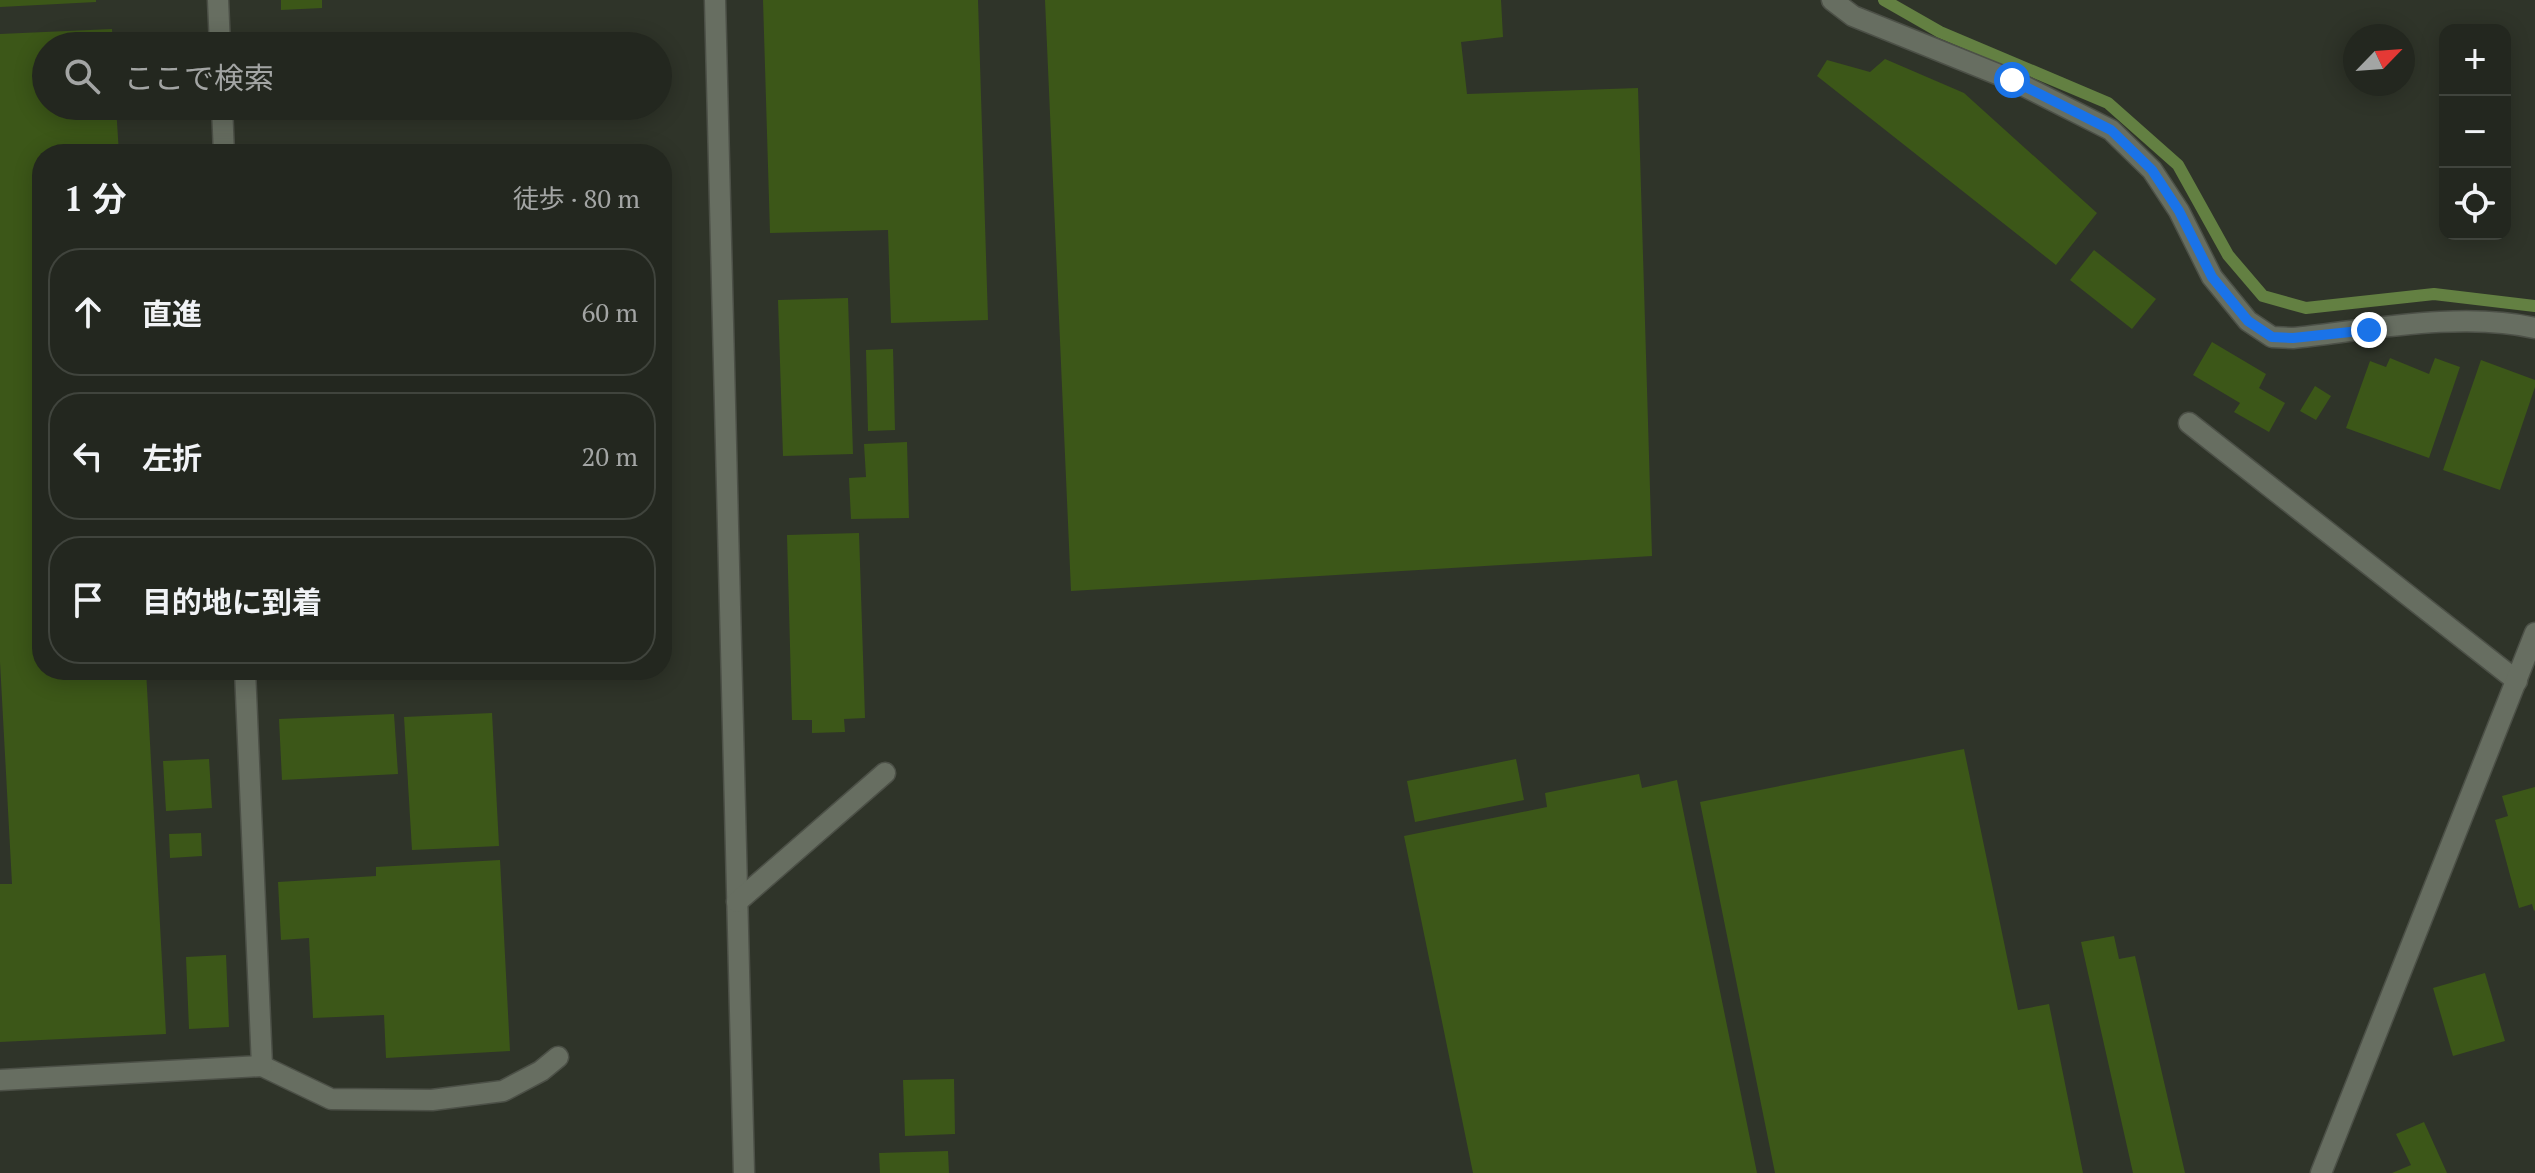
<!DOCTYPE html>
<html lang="ja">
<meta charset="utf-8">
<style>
body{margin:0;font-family:"PT Serif","Noto Sans JP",serif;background:#2f332c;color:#f1f3f6}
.controls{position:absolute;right:24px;top:24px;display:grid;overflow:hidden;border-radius:16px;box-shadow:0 4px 20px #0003}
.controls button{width:72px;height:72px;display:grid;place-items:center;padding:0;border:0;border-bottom:2px solid #40443d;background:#23271f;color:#f1f3f6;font:40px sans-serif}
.compass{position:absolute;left:2343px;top:24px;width:72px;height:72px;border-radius:50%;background:#23271f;box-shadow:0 4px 20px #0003;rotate:65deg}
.stop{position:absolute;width:24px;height:24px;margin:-18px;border:6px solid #1a73e8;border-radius:50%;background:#fff}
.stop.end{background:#1a73e8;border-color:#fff;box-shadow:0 2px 8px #0008}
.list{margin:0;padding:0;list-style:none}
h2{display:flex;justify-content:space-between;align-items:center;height:104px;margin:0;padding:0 32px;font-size:34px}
h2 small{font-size:26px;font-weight:400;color:#a3a5a4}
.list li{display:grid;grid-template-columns:52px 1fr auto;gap:24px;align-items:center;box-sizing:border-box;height:128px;margin:0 16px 16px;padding:0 16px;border:2px solid #40443d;border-radius:32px}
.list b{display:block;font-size:30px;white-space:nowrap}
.list em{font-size:26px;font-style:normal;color:#a3a5a4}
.icon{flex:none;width:44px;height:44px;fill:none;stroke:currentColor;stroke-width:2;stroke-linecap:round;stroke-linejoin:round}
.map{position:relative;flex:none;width:2535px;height:1173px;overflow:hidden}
.search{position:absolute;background:#23271f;box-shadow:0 4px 20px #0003;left:32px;top:32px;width:640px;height:88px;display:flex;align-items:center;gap:20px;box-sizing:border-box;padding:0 28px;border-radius:44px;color:#a3a5a4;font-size:30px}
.panel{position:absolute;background:#23271f;box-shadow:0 4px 20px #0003;left:32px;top:144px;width:640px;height:536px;border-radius:32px}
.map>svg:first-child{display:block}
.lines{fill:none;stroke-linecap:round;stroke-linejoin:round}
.stream{stroke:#638042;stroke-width:12}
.building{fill:#3c5718}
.minor-casing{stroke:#4c5047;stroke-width:23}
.minor{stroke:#676e61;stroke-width:20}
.route{stroke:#1a73e8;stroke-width:10}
</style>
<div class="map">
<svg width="2535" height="1173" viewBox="0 0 2535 1173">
<rect width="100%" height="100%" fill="#2f3429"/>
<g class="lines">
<polyline class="stream" points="1884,0 1940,32 2108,103 2178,165 2228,255 2263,296 2306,308 2434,294 2535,306"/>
</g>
<g class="building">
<polygon points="0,0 96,0 96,2 0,7"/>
<polygon points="281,0 322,0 322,8 281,10"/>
<polygon points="763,0 978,0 988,320 891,323 888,230 770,233"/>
<polygon points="1045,0 1501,0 1503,37 1461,42 1467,94 1638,88 1652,556 1071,591"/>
<polygon points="112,29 113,46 46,46 46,106 116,106 119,154 42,154 42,670 146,670 166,1034 0,1042 0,884 12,884 0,662 0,34"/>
<polygon points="1885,59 1964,93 2097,213 2056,265 1817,76 1827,60 1870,72"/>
<polygon points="2094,250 2156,299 2132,329 2070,280"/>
<polygon points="848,298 853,454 783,456 778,300"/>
<polygon points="2212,342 2266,374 2259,388 2285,403 2269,432 2234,412 2240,403 2193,375"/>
<polygon points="893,349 895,430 868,431 866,350"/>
<polygon points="2390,358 2429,374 2435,358 2460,367 2429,458 2346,428 2370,361 2386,367"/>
<polygon points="2481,360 2535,380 2535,387 2500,490 2443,470"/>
<polygon points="2315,386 2331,396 2316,420 2300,411"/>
<polygon points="907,442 909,518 851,519 849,478 866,477 864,444"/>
<polygon points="859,533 865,718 844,719 845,732 812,733 812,720 792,720 787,535"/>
<polygon points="492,713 499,846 412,850 404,717"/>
<polygon points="394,714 398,774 282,780 279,719"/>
<polygon points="1964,749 2018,1010 2049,1004 2083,1173 1775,1173 1700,802"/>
<polygon points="209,759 212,808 166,811 163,761"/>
<polygon points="1516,759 1524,800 1415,822 1407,781"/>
<polygon points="1639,774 1642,788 1677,780 1757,1173 1473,1173 1404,836 1547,807 1545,793"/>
<polygon points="2535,787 2535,910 2534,911 2532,904 2519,908 2495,820 2508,816 2502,796"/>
<polygon points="201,833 202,856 170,858 169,834"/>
<polygon points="500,860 510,1051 386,1058 384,1015 313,1018 309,938 281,940 278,882 376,876 376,867"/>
<polygon points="2114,936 2119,959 2135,956 2185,1173 2133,1173 2081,942"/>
<polygon points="226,955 229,1027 189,1029 186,957"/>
<polygon points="2485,973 2505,1041 2453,1056 2433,988"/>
<polygon points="954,1079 955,1134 905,1136 903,1080"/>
<polygon points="2424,1122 2447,1173 2392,1173 2411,1165 2396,1134"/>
<polygon points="948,1151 949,1173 880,1173 879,1153"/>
</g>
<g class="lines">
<g class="minor-casing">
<g id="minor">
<polyline points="218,0 220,46"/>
<polyline points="715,0 744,1173"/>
<path d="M1832,0L1853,16L2012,80L2111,130L2152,170L2179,211L2212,277L2248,321L2272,337L2293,338C2367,330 2463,311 2535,328"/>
<polyline points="222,106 224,154"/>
<polyline points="2189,423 2517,681"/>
<polyline points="737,902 885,773"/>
<polyline points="262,1066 331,1099 432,1100 503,1091 541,1071 558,1057"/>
<polyline points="0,1080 262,1066 245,670"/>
<polyline points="2321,1173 2535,633"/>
</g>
</g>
<use href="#minor" class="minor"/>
</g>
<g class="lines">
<polyline class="route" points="2012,80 2111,130 2152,170 2179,211 2212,277 2248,321 2272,337 2293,338 2369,330"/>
</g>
</svg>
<div class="controls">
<button>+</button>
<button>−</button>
<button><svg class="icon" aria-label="locate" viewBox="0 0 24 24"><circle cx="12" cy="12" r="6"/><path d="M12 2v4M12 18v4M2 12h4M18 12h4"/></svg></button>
</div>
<svg class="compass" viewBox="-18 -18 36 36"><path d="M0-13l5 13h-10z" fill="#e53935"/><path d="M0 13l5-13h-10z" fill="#a3a5a4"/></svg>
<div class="stop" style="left:2012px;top:80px"></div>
<div class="stop end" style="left:2369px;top:330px"></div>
<div class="search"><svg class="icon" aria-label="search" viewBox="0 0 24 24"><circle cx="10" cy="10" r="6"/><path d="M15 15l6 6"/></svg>ここで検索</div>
<section class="panel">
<h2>1 分<small>徒歩 · 80 m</small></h2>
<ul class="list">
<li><svg class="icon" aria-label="ahead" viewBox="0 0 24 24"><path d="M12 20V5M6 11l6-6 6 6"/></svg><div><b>直進</b></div><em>60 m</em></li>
<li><svg class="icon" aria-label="left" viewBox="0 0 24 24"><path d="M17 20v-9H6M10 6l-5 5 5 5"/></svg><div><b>左折</b></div><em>20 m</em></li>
<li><svg class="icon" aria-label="arrive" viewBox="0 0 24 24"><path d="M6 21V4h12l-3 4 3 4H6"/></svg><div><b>目的地に到着</b></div></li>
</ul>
</section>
</div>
